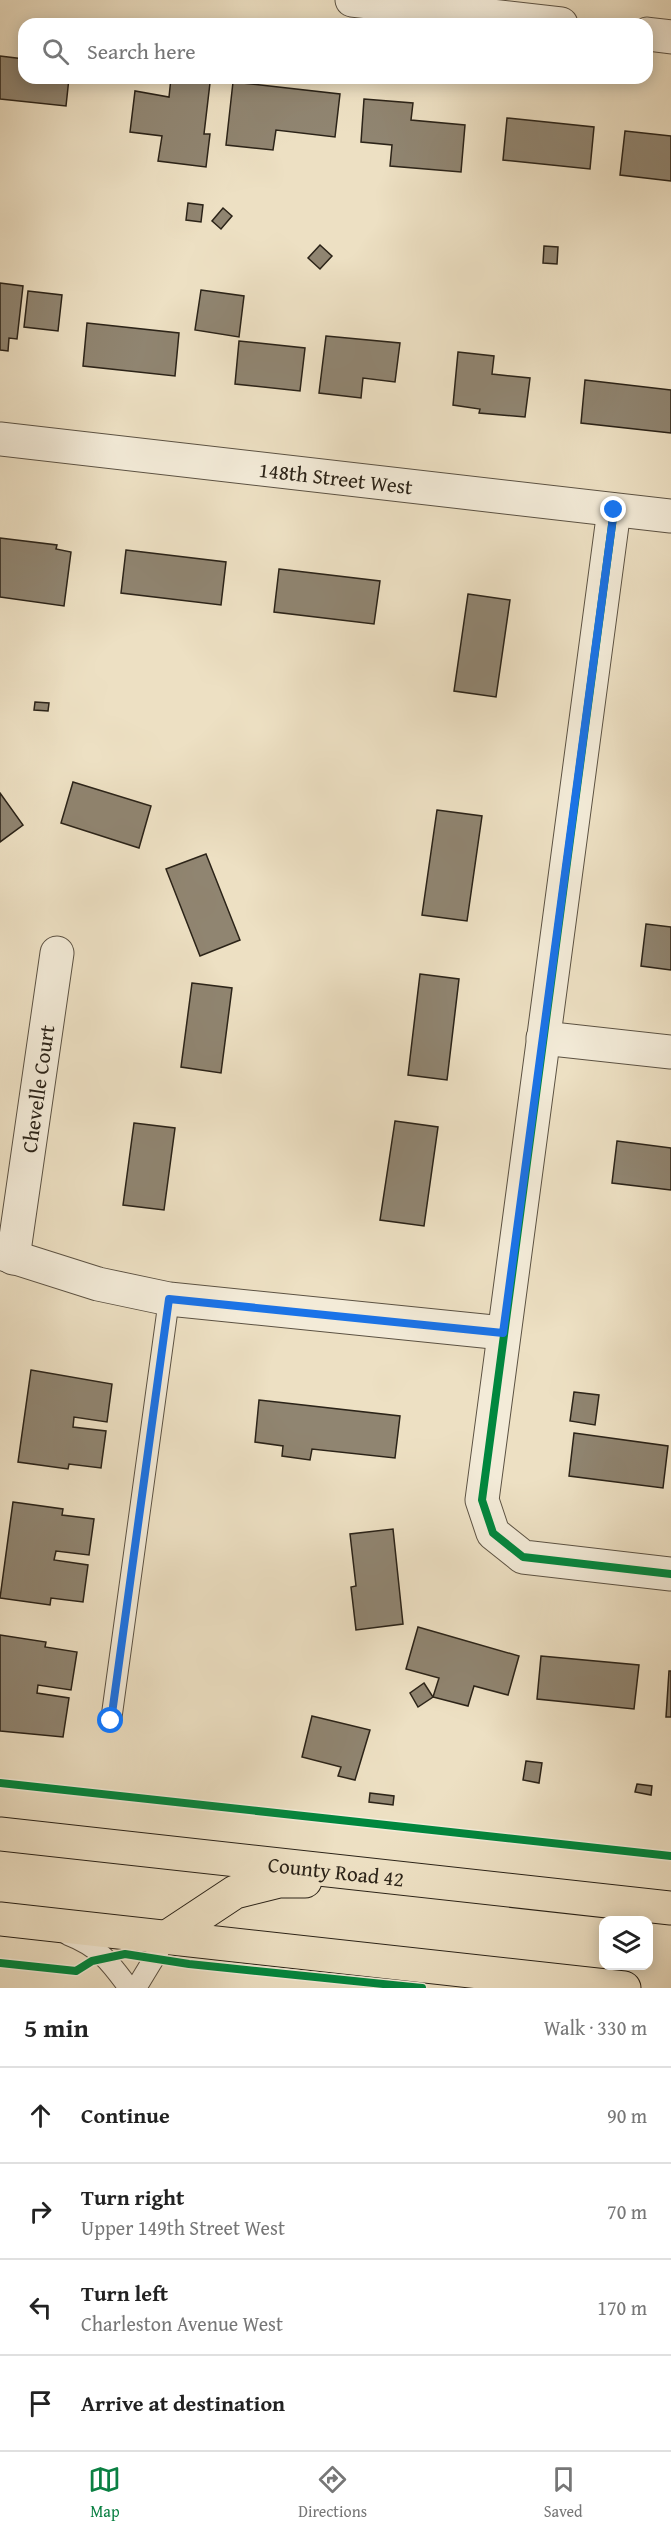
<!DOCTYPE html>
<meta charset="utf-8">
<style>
body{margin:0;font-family:"Gentium Book Plus",serif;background:#f6f6f6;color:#222}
.controls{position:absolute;right:18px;bottom:18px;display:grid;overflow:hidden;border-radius:12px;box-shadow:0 3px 15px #0003}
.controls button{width:54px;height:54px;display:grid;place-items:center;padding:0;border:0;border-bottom:2px solid #e0e0e0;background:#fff;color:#222;font:30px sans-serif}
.stop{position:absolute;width:18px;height:18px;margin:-14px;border:4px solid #1a73e8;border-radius:50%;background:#fff}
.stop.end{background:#1a73e8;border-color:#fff;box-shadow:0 2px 6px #0008}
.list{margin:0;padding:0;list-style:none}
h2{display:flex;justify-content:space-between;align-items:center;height:78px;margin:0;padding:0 24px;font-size:26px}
h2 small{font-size:20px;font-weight:400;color:#767676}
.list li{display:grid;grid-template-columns:39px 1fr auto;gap:18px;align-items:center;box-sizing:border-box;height:96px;padding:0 24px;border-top:2px solid #e0e0e0}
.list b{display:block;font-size:22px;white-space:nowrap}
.list p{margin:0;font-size:20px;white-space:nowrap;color:#767676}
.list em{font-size:20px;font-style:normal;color:#767676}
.icon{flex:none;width:33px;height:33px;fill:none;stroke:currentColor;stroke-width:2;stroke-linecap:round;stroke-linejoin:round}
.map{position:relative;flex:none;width:671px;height:1988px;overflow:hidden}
.search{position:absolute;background:#fff;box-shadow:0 3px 15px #0003;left:18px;right:18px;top:18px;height:66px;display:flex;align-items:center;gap:15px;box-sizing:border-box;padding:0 21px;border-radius:18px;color:#767676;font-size:22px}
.sheet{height:462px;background:#fff}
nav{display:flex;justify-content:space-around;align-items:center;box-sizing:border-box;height:84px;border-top:2px solid #e0e0e0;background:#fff;font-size:16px;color:#767676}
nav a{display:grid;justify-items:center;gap:3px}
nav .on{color:#0b8043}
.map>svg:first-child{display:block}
.building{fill:#908571;stroke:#2b2318;stroke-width:1.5}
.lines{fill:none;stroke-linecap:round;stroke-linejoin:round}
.service-casing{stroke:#5c5243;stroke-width:22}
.minor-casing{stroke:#5c5243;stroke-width:35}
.trunk-casing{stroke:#2b2318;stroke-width:35}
.service{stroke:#f3ebd8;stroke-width:20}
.minor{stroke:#f3ebd8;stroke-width:33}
.trunk{stroke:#ede0c3;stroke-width:33}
.cycleway-casing{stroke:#f3ebd8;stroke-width:11}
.cycleway{stroke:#00873e;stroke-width:8}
.route{stroke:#1a73e8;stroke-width:8}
.labels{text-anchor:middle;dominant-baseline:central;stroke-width:4.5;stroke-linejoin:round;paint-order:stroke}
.street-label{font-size:21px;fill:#2b2318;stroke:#f3ebd8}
</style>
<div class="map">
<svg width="671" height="1988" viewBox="0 0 671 1988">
<rect width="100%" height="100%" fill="#ede0c3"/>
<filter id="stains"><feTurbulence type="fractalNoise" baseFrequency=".00333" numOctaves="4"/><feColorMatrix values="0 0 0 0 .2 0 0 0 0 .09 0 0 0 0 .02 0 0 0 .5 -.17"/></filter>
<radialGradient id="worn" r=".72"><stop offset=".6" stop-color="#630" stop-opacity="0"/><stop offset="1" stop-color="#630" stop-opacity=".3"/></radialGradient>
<g class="building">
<polygon points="0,56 24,59 24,78 69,78 66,106 0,99"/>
<polygon points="171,78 210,83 204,134 210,134 206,167 158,161 162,136 130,132 135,91 169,97"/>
<polygon points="233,82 340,94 335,137 276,130 273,150 226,145"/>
<polygon points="364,99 413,103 411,120 465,125 461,172 390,166 392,145 361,142"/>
<polygon points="507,118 594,127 590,169 503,160"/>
<polygon points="625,131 671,136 671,181 620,175"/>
<polygon points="188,203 203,205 201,222 186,220"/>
<polygon points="223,208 232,216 221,229 212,221"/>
<polygon points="320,245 332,256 320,269 308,258"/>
<polygon points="544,246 558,247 557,264 543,263"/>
<polygon points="0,283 23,286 17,339 9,338 8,351 0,350"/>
<polygon points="201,290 244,296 239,337 195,330"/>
<polygon points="28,291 62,295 58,331 24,327"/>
<polygon points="87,323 179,333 175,376 83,366"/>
<polygon points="326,336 400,343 395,382 363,378 361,398 319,393"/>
<polygon points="239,341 305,348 300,391 235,384"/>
<polygon points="458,352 494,356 492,374 530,378 525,417 479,413 480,409 453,405"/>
<polygon points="585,380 671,390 671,433 581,423"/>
<polygon points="0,538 57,545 56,549 71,552 64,606 0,597"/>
<polygon points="126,550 226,562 221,605 121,593"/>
<polygon points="279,569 380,581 374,624 274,612"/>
<polygon points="468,594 510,600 496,697 454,691"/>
<polygon points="35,702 49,703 48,711 34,710"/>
<polygon points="73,782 151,806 139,848 61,823"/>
<polygon points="0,793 23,825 0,842"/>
<polygon points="437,810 482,816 467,921 422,915"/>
<polygon points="206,854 240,940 200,956 166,869"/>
<polygon points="646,924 671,927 671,970 641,966"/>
<polygon points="420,974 459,979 447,1080 408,1075"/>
<polygon points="192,983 232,988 221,1073 181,1067"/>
<polygon points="395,1121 438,1127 424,1226 380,1220"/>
<polygon points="134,1123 175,1128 164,1210 123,1205"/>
<polygon points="617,1141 671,1148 671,1190 612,1183"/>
<polygon points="31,1370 112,1384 107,1422 74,1417 73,1427 106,1431 101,1468 69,1464 68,1469 18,1462"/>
<polygon points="574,1392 599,1395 595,1425 570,1421"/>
<polygon points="259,1400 400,1416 395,1458 312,1449 310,1460 282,1456 283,1446 255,1442"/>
<polygon points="574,1433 668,1446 663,1488 569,1476"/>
<polygon points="13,1502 63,1509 62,1515 94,1519 89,1555 56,1551 54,1560 88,1565 83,1602 51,1598 50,1605 0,1598"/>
<polygon points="393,1529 403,1624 356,1630 351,1587 356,1586 350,1534"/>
<polygon points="418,1627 519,1656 508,1695 474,1686 468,1706 433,1697 439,1678 406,1669"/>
<polygon points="0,1635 46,1642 45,1647 77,1652 71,1690 38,1685 37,1693 69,1698 63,1737 0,1731"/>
<polygon points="541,1656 639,1665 634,1709 537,1699"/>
<polygon points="669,1671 671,1671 671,1717 666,1717"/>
<polygon points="424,1683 433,1697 418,1707 410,1693"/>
<polygon points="312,1716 370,1730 355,1780 338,1776 341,1767 302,1757"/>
<polygon points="526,1761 542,1763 539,1783 523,1780"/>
<polygon points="637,1784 652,1786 651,1795 635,1792"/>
<polygon points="370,1793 394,1796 393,1805 369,1802"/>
</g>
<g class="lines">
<g class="service-casing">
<g id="service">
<polyline points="111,1721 169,1299"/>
<path d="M68,1935C99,1947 110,1962 129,1988"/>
<polyline points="136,1988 167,1937"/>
</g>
</g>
<g class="minor-casing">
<g id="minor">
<polyline points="352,0 561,24"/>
<polyline points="647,34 671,37"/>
<path id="s1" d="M0,439L671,516"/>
<polyline points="614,510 482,1500 493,1533 523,1557 671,1574"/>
<polyline points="543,1038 671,1052"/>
<polyline points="0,1253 98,1284 169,1299 503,1333"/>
<path id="s2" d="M13,1258L57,953"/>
</g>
</g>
<g class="trunk-casing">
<g id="trunk">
<path id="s3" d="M0,1834L671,1908"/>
<polyline points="0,1919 624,1988"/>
<polyline points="167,1937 235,1892 279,1881 305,1881"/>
</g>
</g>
<use href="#service" class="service"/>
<use href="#minor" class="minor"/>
<use href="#trunk" class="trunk"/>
<g class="cycleway-casing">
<g id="cycleway">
<polyline points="614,510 482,1500 493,1533 523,1557 671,1574"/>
<polyline points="0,1783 671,1856"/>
<polyline points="0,1963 76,1971 92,1961 125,1954 189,1964 422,1988"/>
</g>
</g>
<use href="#cycleway" class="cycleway"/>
</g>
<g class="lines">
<polyline class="route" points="111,1721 169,1299 503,1333 614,510"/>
</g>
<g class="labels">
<g class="street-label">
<text stroke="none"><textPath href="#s1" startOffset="338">148th Street West</textPath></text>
<text stroke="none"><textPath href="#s2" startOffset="171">Chevelle Court</textPath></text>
<text stroke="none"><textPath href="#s3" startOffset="338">County Road 42</textPath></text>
</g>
</g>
<rect width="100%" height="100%" filter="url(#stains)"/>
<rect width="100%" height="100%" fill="url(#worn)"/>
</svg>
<div class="controls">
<button><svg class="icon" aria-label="layers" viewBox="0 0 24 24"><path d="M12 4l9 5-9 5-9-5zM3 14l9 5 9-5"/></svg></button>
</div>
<div class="stop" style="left:111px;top:1721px"></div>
<div class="stop end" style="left:614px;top:510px"></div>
<div class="search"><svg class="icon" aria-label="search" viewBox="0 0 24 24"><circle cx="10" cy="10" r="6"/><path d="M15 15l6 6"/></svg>Search here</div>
</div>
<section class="sheet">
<h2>5 min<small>Walk · 330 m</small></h2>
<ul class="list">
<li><svg class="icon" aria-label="ahead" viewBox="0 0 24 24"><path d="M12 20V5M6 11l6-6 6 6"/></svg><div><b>Continue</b></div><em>90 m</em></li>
<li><svg class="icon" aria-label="right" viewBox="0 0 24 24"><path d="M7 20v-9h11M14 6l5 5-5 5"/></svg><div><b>Turn right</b><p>Upper 149th Street West</p></div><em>70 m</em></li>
<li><svg class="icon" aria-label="left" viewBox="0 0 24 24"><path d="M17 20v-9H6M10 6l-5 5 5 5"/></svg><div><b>Turn left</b><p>Charleston Avenue West</p></div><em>170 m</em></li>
<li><svg class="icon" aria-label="arrive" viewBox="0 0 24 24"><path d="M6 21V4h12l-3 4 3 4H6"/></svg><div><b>Arrive at destination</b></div></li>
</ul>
</section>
<nav>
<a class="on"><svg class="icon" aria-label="map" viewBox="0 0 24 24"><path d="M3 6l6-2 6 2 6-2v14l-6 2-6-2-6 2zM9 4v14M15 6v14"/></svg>Map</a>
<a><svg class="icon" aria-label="directions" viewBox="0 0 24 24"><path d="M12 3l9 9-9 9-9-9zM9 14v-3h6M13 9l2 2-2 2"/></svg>Directions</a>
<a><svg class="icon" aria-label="saved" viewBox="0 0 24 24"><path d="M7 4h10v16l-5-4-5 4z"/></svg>Saved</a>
</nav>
